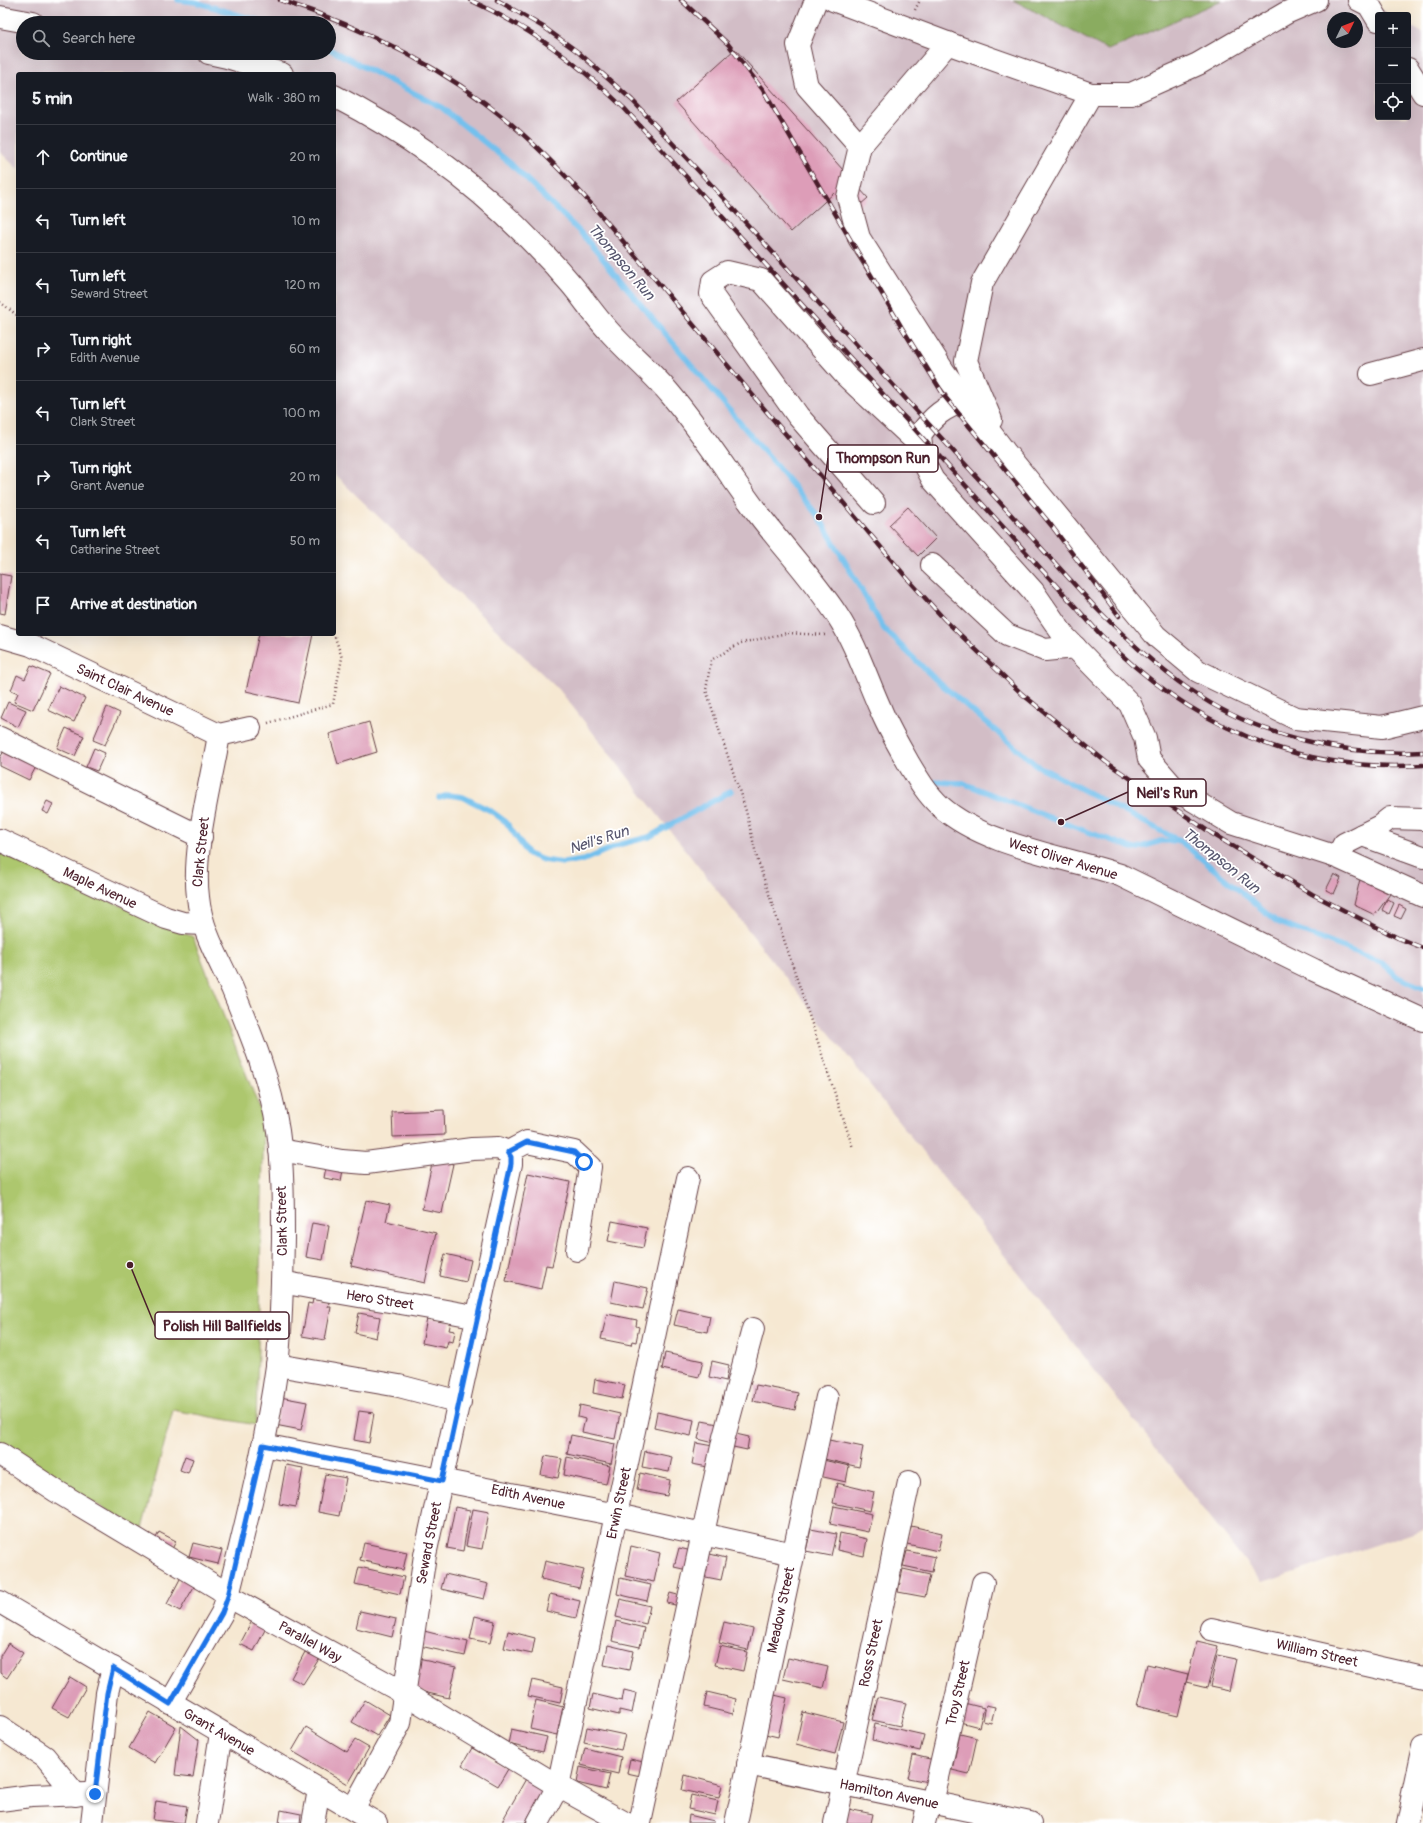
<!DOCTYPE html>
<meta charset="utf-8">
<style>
body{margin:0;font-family:Pangolin,sans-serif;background:#242831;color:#f1f3f6}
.controls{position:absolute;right:12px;top:12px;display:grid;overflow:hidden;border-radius:4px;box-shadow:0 4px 16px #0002}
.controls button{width:36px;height:36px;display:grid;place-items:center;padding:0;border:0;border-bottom:1px solid #363941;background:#171b24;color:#f1f3f6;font:20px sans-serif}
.compass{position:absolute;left:1327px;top:12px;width:36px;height:36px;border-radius:50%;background:#171b24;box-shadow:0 4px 16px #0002;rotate:47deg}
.stop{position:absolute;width:12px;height:12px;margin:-9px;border:3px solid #1a73e8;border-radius:50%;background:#fff}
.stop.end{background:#1a73e8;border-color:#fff;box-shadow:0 1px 4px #0008}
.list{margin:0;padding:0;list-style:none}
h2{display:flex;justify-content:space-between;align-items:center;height:52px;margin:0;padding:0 16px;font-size:17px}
h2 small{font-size:13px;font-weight:400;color:#9ea1a6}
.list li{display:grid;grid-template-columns:26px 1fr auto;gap:12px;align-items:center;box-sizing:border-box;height:64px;padding:0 16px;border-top:1px solid #363941}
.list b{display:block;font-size:15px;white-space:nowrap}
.list p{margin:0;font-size:13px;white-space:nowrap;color:#9ea1a6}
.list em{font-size:13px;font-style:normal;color:#9ea1a6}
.icon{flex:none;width:22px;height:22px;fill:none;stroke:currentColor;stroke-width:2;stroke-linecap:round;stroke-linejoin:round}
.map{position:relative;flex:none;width:1423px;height:1823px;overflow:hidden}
.search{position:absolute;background:#171b24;box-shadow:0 4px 16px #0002;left:16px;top:16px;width:320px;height:44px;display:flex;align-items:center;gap:10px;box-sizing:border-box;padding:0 14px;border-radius:22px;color:#9ea1a6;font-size:15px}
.panel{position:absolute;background:#171b24;box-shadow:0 4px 16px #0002;left:16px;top:72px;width:320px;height:564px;border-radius:4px}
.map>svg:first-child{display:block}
.industrial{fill:#d2bdc6;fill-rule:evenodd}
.green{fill:#adc76e;stroke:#7c734c}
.forest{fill:#8aac61;stroke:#6a6646}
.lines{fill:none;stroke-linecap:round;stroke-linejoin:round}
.stream{stroke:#73c0ed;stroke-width:5.5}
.building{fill:#dd9db8}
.minor-casing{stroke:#643d44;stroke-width:24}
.path{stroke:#643d44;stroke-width:2.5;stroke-dasharray:1 3;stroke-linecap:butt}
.minor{stroke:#fff;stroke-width:22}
.rail-casing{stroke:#4a1f2b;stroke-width:4.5}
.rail{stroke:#fff;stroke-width:3;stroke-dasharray:9;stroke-linecap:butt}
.route{stroke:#1a73e8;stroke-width:5}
.labels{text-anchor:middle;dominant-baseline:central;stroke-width:3.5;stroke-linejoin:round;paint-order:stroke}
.street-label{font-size:14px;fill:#4a1f2b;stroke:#fff}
.water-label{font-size:15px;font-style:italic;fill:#58576f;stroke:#fff}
.leader{fill:none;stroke:#4a1f2b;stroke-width:1.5}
.callout-dot{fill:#4a1f2b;stroke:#fff;stroke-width:1.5}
.callout{fill:#fff;stroke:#4a1f2b;stroke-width:1.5}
.callout-label{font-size:15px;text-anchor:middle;font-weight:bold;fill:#4a1f2b}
</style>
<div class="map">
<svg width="1423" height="1823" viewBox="0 0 1423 1823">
<rect width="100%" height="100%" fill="#fff"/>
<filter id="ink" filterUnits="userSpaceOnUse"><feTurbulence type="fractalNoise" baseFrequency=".025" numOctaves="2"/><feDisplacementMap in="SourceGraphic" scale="8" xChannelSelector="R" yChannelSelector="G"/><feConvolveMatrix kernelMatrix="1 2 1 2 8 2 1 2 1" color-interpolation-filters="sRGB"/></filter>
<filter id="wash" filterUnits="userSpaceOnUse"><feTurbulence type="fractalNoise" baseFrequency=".012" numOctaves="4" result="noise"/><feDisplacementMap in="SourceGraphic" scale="16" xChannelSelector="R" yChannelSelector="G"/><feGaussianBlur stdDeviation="0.9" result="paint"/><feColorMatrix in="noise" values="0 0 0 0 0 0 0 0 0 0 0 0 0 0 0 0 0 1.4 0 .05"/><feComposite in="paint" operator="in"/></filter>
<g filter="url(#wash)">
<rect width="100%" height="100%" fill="#f6e8d2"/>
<path class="industrial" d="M0,0H1013L1108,50L1222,0H1365L1391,15H1378V117H1408V25L1423,33V1529L1262,1583L561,692L334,474V74H18V169L0,152ZM1333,18H1357V42H1333ZM23,23H329V53H23Z"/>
<polygon class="green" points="0,853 193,937 264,1120 256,1425 173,1410 142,1529 0,1452"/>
<polygon class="forest" points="1013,0 1222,0 1108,50"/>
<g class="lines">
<g class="stream">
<polyline points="178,0 195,2 266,23"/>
<polyline points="329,49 441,107 510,163 581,233 819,517 884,629 935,679 1036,765 1180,841 1277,922 1381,962 1398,977 1423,988"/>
<polyline points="936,782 963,783 1061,822 1135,849 1161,841 1178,841"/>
<polyline points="439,798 449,795 463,797 491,811 506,822 528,854 543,860 563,863 584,860 621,844 649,837 731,791"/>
</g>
</g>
<g id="blocks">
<g class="building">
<polygon points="735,49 868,198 852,212 834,193 791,232 676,102"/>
<polygon points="908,507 936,538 918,556 889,525"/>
<polygon points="0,574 11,576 5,614 0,613"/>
<polygon points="259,634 313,634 298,703 246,691"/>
<polygon points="31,666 50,674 33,710 14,702 18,693 11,690 17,675 25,679"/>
<polygon points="59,686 85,698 74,722 48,710"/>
<polygon points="8,702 26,710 18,727 1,718"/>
<polygon points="107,707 120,713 105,745 93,740"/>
<polygon points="369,722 377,752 338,764 329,734"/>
<polygon points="66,728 84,736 75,756 57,748"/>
<polygon points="94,748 105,753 97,771 86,767"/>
<polygon points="5,749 37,765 29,780 0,766 0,758"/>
<polygon points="47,801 53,804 48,814 42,811"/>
<polygon points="1334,874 1341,878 1334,894 1326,890"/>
<polygon points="1360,879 1390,894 1375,915 1354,905"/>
<polygon points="1387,899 1394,903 1389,914 1382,910"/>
<polygon points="1399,905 1406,909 1401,919 1394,916"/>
<polygon points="444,1110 445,1135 393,1137 392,1112"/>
<polygon points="433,1159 453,1164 442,1213 422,1209"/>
<polygon points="326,1167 343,1170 341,1181 324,1178"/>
<polygon points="528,1173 570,1182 552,1266 546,1265 541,1289 506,1281"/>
<polygon points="366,1200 390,1205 386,1221 436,1233 425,1283 351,1266"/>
<polygon points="612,1221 647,1228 643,1248 608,1241"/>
<polygon points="312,1223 329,1226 323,1260 306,1257"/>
<polygon points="445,1254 471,1260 466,1282 440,1276"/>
<polygon points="615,1281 648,1288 643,1309 611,1302"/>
<polygon points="313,1299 329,1302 328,1307 331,1307 325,1340 302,1336 308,1303 312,1304"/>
<polygon points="678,1309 710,1316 707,1332 674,1325"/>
<polygon points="359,1313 380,1317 376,1338 355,1333"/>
<polygon points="607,1314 637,1320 636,1326 639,1327 636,1342 632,1341 631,1345 601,1339"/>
<polygon points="427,1318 451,1322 449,1330 455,1331 453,1342 448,1341 446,1348 422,1343"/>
<polygon points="665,1353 703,1361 699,1377 662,1369"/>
<polygon points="712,1361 729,1365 726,1381 709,1377"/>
<polygon points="595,1379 625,1385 622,1399 593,1393"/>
<polygon points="756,1385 798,1393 795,1410 753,1401"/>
<polygon points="280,1397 307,1402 301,1430 275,1425"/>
<polygon points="580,1405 620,1414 615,1439 582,1432 585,1419 578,1417"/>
<polygon points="359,1411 374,1413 369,1443 354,1440"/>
<polygon points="657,1412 694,1420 691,1436 654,1428"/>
<polygon points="702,1421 718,1424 714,1443 698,1439"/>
<polygon points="727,1432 749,1437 747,1450 724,1445"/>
<polygon points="571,1435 615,1444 611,1464 567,1454"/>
<polygon points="824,1439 863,1447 859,1467 820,1458"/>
<polygon points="696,1443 713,1446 708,1467 692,1464"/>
<polygon points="645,1451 672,1457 669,1472 642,1467"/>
<polygon points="185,1456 193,1459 188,1473 180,1470"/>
<polygon points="545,1456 562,1459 558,1478 541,1475"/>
<polygon points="567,1457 610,1466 606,1484 564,1475"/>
<polygon points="823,1460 849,1466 846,1482 819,1476"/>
<polygon points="286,1465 303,1468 296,1507 279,1504"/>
<polygon points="640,1473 670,1480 667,1496 637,1490"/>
<polygon points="325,1474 346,1478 339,1516 318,1512"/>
<polygon points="837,1483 874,1492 870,1511 833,1503"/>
<polygon points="834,1506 872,1514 868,1532 830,1524"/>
<polygon points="455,1507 470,1510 463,1551 447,1548"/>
<polygon points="473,1509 489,1512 482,1549 466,1546"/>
<polygon points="911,1526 942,1533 938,1551 907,1544"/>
<polygon points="811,1529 836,1534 831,1556 806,1551"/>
<polygon points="159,1532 176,1541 172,1549 155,1540"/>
<polygon points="840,1533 867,1539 864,1556 837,1550"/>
<polygon points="193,1543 222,1550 218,1564 189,1557"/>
<polygon points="364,1543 407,1552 403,1570 360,1560"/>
<polygon points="631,1546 660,1553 654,1582 625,1576"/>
<polygon points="679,1548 696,1552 692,1571 674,1567"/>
<polygon points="907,1551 935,1557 932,1572 903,1566"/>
<polygon points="706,1553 726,1558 721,1580 701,1576"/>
<polygon points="545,1561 584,1570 579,1588 541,1579"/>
<polygon points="359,1567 404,1577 400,1594 355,1584"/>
<polygon points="903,1569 930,1575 925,1597 898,1592"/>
<polygon points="445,1574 488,1584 484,1599 441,1589"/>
<polygon points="181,1577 195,1585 180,1611 167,1604"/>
<polygon points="620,1578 651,1585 647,1601 617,1594"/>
<polygon points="670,1593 685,1597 683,1607 667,1603"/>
<polygon points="550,1594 580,1601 576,1618 546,1611"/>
<polygon points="620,1599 650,1606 646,1624 616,1617"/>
<polygon points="360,1611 396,1619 392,1637 356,1628"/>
<polygon points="475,1616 495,1621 490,1643 470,1639"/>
<polygon points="253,1619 267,1626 254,1651 240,1644"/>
<polygon points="616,1621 644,1628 640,1647 612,1641"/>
<polygon points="724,1622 753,1629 748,1650 719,1643"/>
<polygon points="424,1631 468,1642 465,1656 420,1646"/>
<polygon points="508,1631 535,1638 532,1654 504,1648"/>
<polygon points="1197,1641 1218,1646 1207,1688 1186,1683"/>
<polygon points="8,1643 23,1653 7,1678 0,1673 0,1656"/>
<polygon points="608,1645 633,1651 629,1670 604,1665"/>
<polygon points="720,1646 747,1652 743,1671 715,1665"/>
<polygon points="305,1652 319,1659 303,1684 291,1678"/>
<polygon points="1217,1655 1236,1659 1229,1691 1210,1687"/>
<polygon points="788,1658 828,1667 823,1688 783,1679"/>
<polygon points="418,1659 456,1667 449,1698 411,1689"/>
<polygon points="1147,1664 1188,1674 1178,1716 1137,1706"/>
<polygon points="70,1677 86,1687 69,1717 52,1708"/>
<polygon points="532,1680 563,1687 560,1703 528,1696"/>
<polygon points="624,1690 636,1693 632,1713 619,1710 619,1715 590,1708 593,1694 622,1701"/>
<polygon points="707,1692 736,1699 733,1714 704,1707"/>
<polygon points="770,1694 787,1698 778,1737 761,1733"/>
<polygon points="878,1697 906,1703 900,1726 872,1720"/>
<polygon points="365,1700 390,1715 377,1736 352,1722"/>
<polygon points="536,1700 563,1707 557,1735 530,1729"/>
<polygon points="964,1703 984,1708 979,1727 960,1722"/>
<polygon points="986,1705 995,1707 991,1723 983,1721"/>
<polygon points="150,1712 176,1727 155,1763 129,1748"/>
<polygon points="803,1712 843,1722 835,1754 796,1744"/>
<polygon points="875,1724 924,1735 920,1751 872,1740"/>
<polygon points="181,1726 199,1740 193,1777 175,1775"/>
<polygon points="306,1727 347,1752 355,1740 369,1748 348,1784 292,1751"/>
<polygon points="587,1727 625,1735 621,1750 584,1742"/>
<polygon points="511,1729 547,1737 543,1752 508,1744"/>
<polygon points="960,1734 977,1738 969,1774 952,1770"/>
<polygon points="472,1748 508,1769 498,1786 462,1765"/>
<polygon points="585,1748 621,1757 618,1774 581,1765"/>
<polygon points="913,1755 934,1760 928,1782 908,1778"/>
<polygon points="630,1759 648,1763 645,1777 627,1773"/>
<polygon points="580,1767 610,1774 606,1790 577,1783"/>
<polygon points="685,1775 722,1785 719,1798 682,1790"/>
<polygon points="527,1777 545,1787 525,1823 501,1823"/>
<polygon points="691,1795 718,1801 715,1815 688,1809"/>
<polygon points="156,1801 187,1806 184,1823 153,1820"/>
<polygon points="848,1809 873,1814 871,1823 845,1823"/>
<polygon points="281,1810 301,1814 300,1823 279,1823"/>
<polygon points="689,1815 714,1821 714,1823 688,1823"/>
</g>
</g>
</g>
<g filter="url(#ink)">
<use href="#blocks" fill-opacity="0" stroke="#643d44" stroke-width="1"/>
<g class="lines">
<g class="minor-casing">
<g id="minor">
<polyline points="816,0 798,45 807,86 860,146"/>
<polyline points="833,0 958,47 1091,94 1131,94 1198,64 1286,13 1316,0"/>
<polyline points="1359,0 1369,5 1378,20"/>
<polyline points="0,17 33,23"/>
<polyline points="948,43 860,146 848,197 859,238 944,372 1005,452 1156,636 1198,671 1295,718 1382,727 1423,717"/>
<polyline points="209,53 227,57 282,74"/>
<polyline points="1408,69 1423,93"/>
<path d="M334,96C408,134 478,185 536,246C548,258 560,271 571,284C583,298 594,315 607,329C627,352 651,371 671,395C703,433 729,475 759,515C784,548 814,580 837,615C856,644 866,677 880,708C888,728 899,746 909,764C918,779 927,794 940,806C985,846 1063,856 1120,875L1314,970L1423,1020"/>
<polyline points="1371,374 1423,360"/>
<path d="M966,401C945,406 932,417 920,435L922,459L933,480L1033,591L1064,636L1130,704L1145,738L1149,759L1176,790L1231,823L1337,857L1423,896"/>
<polyline points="991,420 966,361 982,283 1091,94"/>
<polyline points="874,503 798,416 711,294 713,281 727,272 761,280 846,376 921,446"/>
<polyline points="932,565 1007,635 1045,650 1075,647"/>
<polyline points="0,636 31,645 219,735 250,728"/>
<polyline points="0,738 201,837"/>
<polyline points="1362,835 1423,857"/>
<polyline points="0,840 166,918 183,923 203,924"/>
<polyline points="1337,857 1344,844 1380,826 1390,818 1423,819"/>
<polyline points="280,1150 342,1161 366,1163 472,1149 498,1148 508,1152"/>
<polyline points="508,1152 527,1142 574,1152 590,1167 577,1250"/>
<path d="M282,1282C347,1295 413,1304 478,1317"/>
<polyline points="277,1365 399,1386 460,1402"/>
<polyline points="263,1445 617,1515 793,1554"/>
<polyline points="0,1454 56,1491 218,1588 228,1596 404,1693 558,1786 625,1823"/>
<polyline points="0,1602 376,1823"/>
<polyline points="1211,1629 1423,1677"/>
<path d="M170,1703L222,1613L228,1596C247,1520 266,1444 277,1366C282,1324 282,1280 283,1238C283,1202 283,1166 278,1131C271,1082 251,1034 232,988C219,959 201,930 198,897C192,850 211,783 219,735"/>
<polyline points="0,1727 45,1757 76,1795"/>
<polyline points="748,1764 1030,1823"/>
<polyline points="0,1800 31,1796 86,1794"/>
<polyline points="932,1803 983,1583"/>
<polyline points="353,1809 400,1723 425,1555 511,1164 511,1157 508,1152"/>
<polyline points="92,1823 107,1693 113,1668"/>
<polyline points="207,1823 221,1733"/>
<polyline points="313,1823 319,1790"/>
<polyline points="538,1823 558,1786 688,1178"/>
<polyline points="640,1823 724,1437 753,1329"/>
<polyline points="736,1823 827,1397"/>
<polyline points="835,1823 909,1482"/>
<polyline points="924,1823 929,1802"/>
<polyline points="1407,1823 1423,1747"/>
</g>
</g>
<g class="path">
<polyline points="915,10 920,0"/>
<polyline points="0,302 18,316"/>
<polyline points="825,635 787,633 741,643 711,660 706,690 746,811 757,858 853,1148"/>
<polyline points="268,723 333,704 342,658 334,634"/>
</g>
<use href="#minor" class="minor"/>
<g class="rail-casing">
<g id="rail">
<path d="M280,0C362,27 442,66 509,122C544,152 576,186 606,221L906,577L945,620L1022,694L1106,762L1211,833L1312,894L1398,938L1423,948"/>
<path d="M470,0C532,29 575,61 624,108L1100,634C1187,723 1296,774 1423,765"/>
<path d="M497,0L545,28L578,52L632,100L706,179L1094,606C1125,637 1155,666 1190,690C1254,735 1345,757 1423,752"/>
<polyline points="681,0 728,44 763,90 902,328 945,397 1051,525 1119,616"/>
</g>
</g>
<use href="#rail" class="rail"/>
</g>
</g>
<g class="lines" filter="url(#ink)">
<polyline class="route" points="95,1794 107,1693 113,1668 170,1704 222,1613 228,1596 263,1445 442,1481 511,1164 511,1157 508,1152 527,1142 574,1152 584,1162"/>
</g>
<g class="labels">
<g class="street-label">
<text transform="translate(125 690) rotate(25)">Saint Clair Avenue</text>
<text transform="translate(201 852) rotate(-84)">Clark Street</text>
<text transform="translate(1063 859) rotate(17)">West Oliver Avenue</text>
<text transform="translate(100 888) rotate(25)">Maple Avenue</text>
<text transform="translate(282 1221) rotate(-91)">Clark Street</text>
<text transform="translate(380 1300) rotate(9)">Hero Street</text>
<text transform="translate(528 1497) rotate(12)">Edith Avenue</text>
<text transform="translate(619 1503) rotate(-78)">Erwin Street</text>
<text transform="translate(429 1543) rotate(-79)">Seward Street</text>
<text transform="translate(781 1610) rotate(-78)">Meadow Street</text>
<text transform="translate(310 1642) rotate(29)">Parallel Way</text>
<text transform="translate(871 1653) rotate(-78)">Ross Street</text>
<text transform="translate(1317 1653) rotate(13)">William Street</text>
<text transform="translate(958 1693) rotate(-77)">Troy Street</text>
<text transform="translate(219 1732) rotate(30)">Grant Avenue</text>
<text transform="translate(889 1794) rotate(12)">Hamilton Avenue</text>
</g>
<g class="water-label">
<text transform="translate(621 262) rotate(50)">Thompson Run</text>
<text transform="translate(599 840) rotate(-18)">Neil's Run</text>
<text transform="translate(1221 861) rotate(39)">Thompson Run</text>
</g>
</g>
<path class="leader" d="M819 517L828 458M1061 822L1128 792M130 1265L155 1326"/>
<g class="callout-dot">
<circle cx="819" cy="517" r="4"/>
<circle cx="1061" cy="822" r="4"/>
<circle cx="130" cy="1265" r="4"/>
</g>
<g class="callout">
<rect x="828" y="445" width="110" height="27" rx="4"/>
<rect x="1128" y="779" width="78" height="27" rx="4"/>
<rect x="155" y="1312" width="134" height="27" rx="4"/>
</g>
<g class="callout-label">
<text x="883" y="463">Thompson Run</text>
<text x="1167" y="798">Neil's Run</text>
<text x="222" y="1331">Polish Hill Ballfields</text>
</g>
</svg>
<div class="controls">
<button>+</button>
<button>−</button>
<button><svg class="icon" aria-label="locate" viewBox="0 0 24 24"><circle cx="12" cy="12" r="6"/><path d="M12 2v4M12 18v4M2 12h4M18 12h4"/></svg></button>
</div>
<svg class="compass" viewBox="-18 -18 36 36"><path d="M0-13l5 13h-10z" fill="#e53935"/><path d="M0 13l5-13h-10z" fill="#9ea1a6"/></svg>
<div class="stop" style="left:584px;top:1162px"></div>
<div class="stop end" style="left:95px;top:1794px"></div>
<div class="search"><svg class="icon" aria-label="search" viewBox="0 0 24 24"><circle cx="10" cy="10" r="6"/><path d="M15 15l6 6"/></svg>Search here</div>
<section class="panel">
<h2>5 min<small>Walk · 380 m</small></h2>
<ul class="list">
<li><svg class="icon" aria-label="ahead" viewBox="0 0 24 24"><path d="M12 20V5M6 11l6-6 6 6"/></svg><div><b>Continue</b></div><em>20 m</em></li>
<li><svg class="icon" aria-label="left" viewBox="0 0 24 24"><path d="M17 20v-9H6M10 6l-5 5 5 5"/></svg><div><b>Turn left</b></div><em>10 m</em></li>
<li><svg class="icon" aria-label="left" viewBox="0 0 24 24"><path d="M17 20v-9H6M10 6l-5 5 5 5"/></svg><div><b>Turn left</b><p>Seward Street</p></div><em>120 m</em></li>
<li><svg class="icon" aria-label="right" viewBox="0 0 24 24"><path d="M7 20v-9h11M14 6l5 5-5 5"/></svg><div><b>Turn right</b><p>Edith Avenue</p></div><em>60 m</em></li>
<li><svg class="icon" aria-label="left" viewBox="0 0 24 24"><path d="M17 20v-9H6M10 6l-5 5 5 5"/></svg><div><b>Turn left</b><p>Clark Street</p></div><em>100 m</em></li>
<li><svg class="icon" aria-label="right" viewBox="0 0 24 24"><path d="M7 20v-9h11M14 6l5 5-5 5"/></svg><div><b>Turn right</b><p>Grant Avenue</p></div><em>20 m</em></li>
<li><svg class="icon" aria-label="left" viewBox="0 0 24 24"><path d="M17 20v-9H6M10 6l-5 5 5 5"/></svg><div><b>Turn left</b><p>Catharine Street</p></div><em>50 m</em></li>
<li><svg class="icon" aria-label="arrive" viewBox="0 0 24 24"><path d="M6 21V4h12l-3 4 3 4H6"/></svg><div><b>Arrive at destination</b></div></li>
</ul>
</section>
</div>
